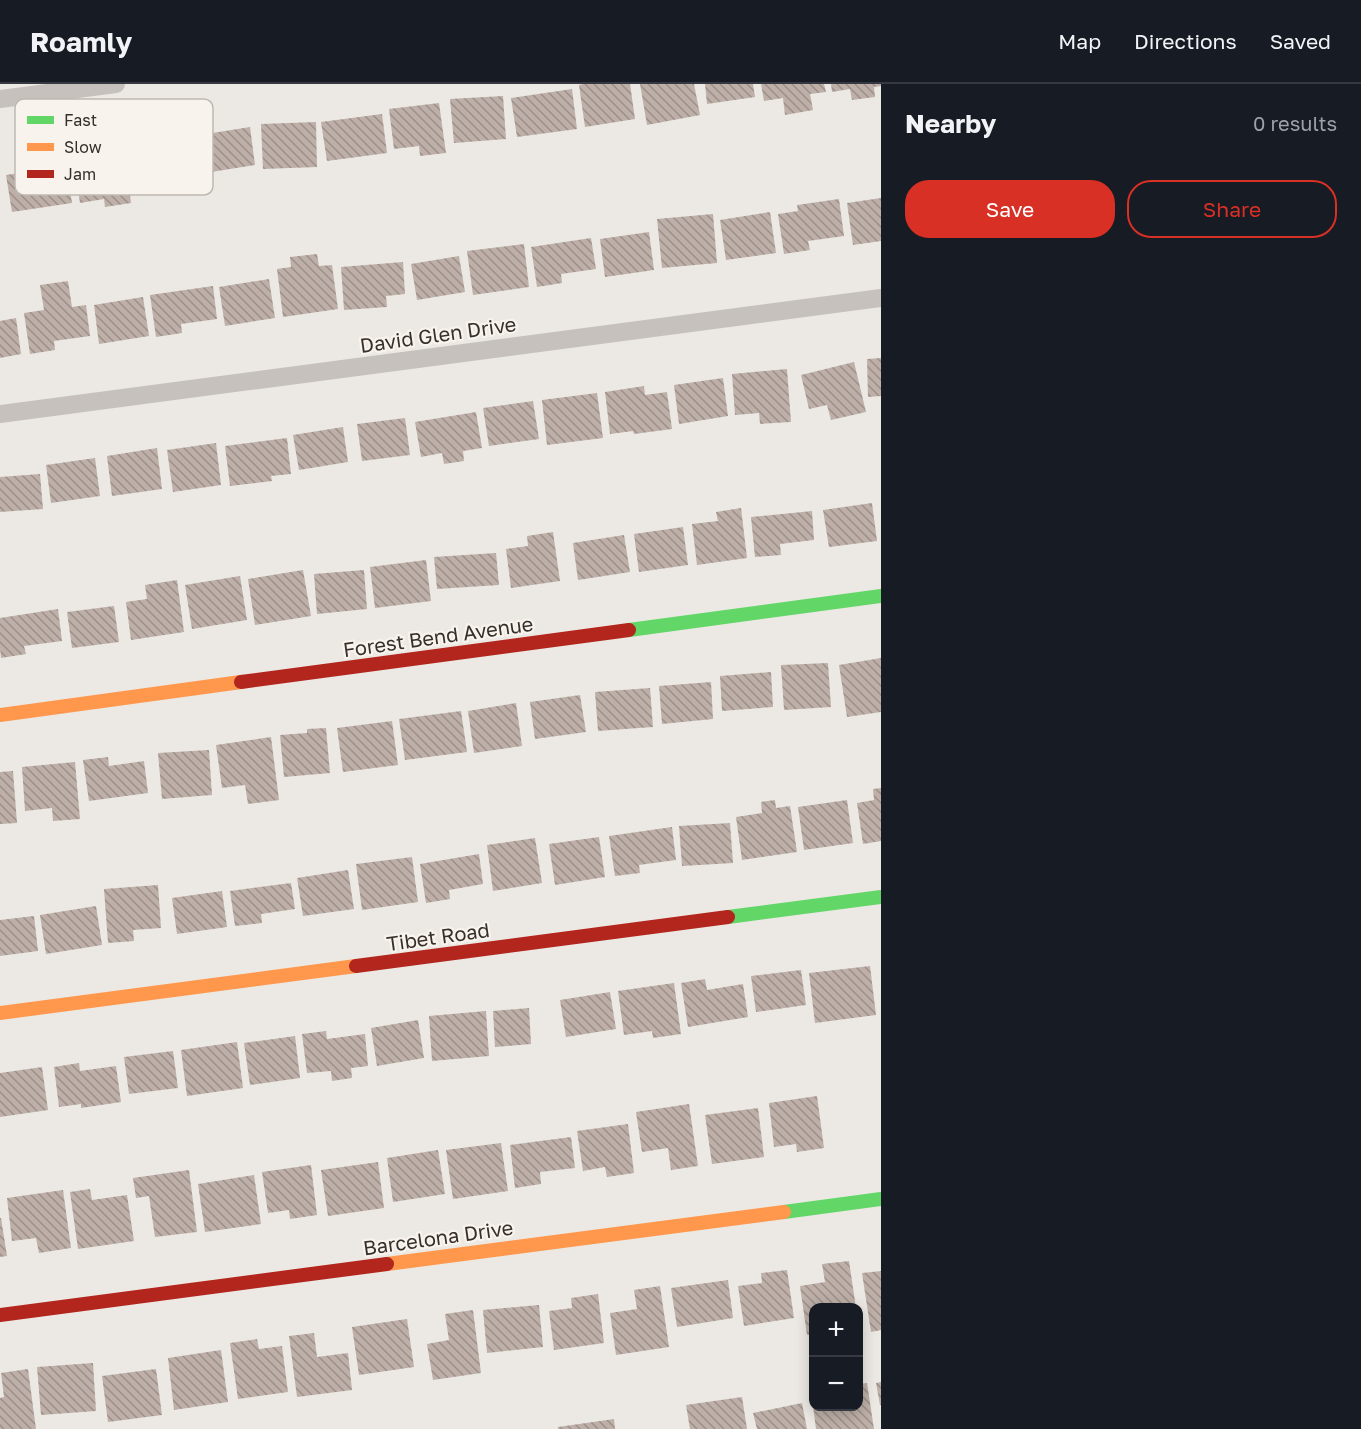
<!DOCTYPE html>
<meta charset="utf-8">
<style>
body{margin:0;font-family:"Golos Text",sans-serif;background:#242831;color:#f1f3f6}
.controls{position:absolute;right:18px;bottom:18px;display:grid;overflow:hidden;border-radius:12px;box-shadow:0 3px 15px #0003}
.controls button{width:54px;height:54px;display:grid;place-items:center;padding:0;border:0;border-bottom:2px solid #363941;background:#171b24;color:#f1f3f6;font:30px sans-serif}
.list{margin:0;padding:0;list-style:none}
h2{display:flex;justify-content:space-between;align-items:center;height:78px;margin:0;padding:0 24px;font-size:26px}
h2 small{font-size:20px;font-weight:400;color:#9ea1a6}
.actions{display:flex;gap:12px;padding:18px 24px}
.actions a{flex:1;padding:14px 0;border:2px solid #d93025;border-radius:24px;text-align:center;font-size:21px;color:#d93025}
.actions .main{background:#d93025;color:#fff}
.map{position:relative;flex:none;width:881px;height:1345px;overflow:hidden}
header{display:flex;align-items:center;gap:36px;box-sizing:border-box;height:84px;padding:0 30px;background:#171b24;border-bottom:2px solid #363941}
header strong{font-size:28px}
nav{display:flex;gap:33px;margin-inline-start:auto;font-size:21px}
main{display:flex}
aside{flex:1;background:#171b24}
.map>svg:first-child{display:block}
.building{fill:url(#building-back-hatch)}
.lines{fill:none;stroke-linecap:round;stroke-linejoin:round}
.street{stroke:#c6c1bc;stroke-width:18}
.fast{stroke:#63d668;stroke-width:14}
.slow{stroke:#ff974d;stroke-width:14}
.jam{stroke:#b3261e;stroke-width:14}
.labels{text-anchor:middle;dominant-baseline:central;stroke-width:4.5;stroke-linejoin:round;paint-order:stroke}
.street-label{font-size:20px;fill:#362f2b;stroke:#f8f3ec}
.key{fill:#f8f3ec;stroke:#beb8b2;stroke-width:1.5}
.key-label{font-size:16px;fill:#362f2b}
</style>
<header>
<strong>Roamly</strong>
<nav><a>Map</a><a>Directions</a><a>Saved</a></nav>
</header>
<main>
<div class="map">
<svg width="881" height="1345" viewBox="0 0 881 1345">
<defs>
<pattern id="building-back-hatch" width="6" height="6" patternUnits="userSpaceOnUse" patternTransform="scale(1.5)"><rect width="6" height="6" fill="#beb0a8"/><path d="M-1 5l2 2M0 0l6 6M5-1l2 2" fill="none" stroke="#9b9089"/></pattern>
</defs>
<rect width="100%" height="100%" fill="#ece9e4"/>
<g class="building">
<polygon points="583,0 630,0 635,35 585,43 579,1"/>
<polygon points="640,0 694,0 700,31 647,41"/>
<polygon points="705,0 753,0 755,13 707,20"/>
<polygon points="761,0 824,0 826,8 810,10 813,26 785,31 783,14 764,17"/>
<polygon points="831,0 881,0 881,2 874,3 875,13 852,16 850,5 832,8"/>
<polygon points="572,5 577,45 517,53 511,14"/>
<polygon points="503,12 506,55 454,59 450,15"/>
<polygon points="439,19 446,69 420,72 419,62 394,65 389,25"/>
<polygon points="382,30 387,69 327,77 321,38"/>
<polygon points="316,38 317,83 263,85 261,40"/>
<polygon points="250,43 255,81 205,89 200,51"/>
<polygon points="124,64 131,119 105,123 104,115 80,119 73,71"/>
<polygon points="66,82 72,119 12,128 6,91"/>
<polygon points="881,114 881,157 853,161 847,119"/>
<polygon points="839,115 844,152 808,157 810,166 784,170 778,130 798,127 797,121"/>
<polygon points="770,128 776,169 726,176 720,136"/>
<polygon points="713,130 717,179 662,184 657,135"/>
<polygon points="649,148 654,186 605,193 600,155"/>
<polygon points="591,154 596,185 561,190 562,199 537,203 531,163"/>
<polygon points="524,160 529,203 473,211 467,167"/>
<polygon points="317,170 319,182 332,181 338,225 283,233 277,185 291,183 290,173"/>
<polygon points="459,172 465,208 417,216 411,180"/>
<polygon points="403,178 405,210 386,212 387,223 344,226 341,183"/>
<polygon points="269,195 275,234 225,242 219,203"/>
<polygon points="68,197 72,223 86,221 90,252 54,257 55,266 30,270 24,229 44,226 40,201"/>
<polygon points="213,202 217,235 181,240 182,249 156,253 150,211"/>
<polygon points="143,213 149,252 99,260 94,221"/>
<polygon points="16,234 21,270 0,274 0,237"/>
<polygon points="881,274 881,312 868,313 867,275"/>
<polygon points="854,278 866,328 831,336 827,321 809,325 801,291"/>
<polygon points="787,285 791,338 760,340 759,329 735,331 732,290"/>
<polygon points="723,294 728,332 679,340 674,301"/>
<polygon points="644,302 645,311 667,308 672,345 634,350 633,347 610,350 605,308"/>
<polygon points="597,309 603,354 547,361 542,316"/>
<polygon points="533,317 539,355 489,362 483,324"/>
<polygon points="476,328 482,364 463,367 464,377 444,380 442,369 421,373 415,338"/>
<polygon points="405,334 410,371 362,377 357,340"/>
<polygon points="343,343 348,378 299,386 293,351"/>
<polygon points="287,354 291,390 271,392 272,397 230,402 225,362"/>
<polygon points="216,359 221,401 173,408 167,366"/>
<polygon points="157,364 162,405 112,412 107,372"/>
<polygon points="95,374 100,412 51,419 46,381"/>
<polygon points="40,390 43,425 0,428 0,393"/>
<polygon points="872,419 877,457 829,463 823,426"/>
<polygon points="741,424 747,474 697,481 692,440 718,437 716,428"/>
<polygon points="812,427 814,456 780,460 781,471 755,473 751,433"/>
<polygon points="683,443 688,481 639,488 634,450"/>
<polygon points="553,448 560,497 511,504 506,465 528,462 527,452"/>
<polygon points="624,451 630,488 578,496 573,459"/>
<polygon points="496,469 499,501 437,505 434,473"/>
<polygon points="426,476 431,517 375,524 370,483"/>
<polygon points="303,486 311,532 255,541 248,495"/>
<polygon points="364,486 367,525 317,530 314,490"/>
<polygon points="240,492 247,536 192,545 185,501"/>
<polygon points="177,496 184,548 131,556 126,518 147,515 145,501"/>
<polygon points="114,522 119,558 72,564 67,528"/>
<polygon points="58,525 62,557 24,562 26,570 1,574 0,564 0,534"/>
<polygon points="881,574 881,628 847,633 839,581"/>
<polygon points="828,579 831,623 784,626 781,581"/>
<polygon points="771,588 773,623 722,627 720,592"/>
<polygon points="711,598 713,635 662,640 659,602"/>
<polygon points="650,604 653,643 598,647 595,608"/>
<polygon points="580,611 586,648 535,655 530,618"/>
<polygon points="516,619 522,662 474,669 468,627"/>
<polygon points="461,627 467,668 405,676 399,635"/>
<polygon points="392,637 398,681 343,688 337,644"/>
<polygon points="326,644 330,689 284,693 280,651 307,649 307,645"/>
<polygon points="271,653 279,716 248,720 245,701 222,704 216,661"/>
<polygon points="209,666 212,711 162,715 158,669"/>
<polygon points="108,673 109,682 144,677 148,709 89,717 83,676"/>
<polygon points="75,678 80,735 53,737 52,724 25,727 22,683"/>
<polygon points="13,687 17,739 0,740 0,688"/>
<polygon points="881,704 881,757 863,760 857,719 874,716 873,705"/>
<polygon points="775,716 776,724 790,722 797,768 742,776 736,733 762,729 761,718"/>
<polygon points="847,716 853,759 804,766 798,723"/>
<polygon points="730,739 733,779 682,782 679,742"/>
<polygon points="672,743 676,776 639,781 640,789 615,792 609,752"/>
<polygon points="599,753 605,793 555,801 549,760"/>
<polygon points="535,754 542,799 493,807 487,761"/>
<polygon points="479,770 483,800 449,806 450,815 426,819 420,780"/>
<polygon points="412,773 418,818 362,826 356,780"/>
<polygon points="348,786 354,825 303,832 297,794"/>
<polygon points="291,799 295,825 261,830 262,839 235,842 230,807"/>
<polygon points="158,801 161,844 133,846 134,857 108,859 104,805"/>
<polygon points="222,807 227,843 177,850 172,814"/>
<polygon points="96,822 102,861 46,870 40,831"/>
<polygon points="34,832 38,867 0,872 0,836"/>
<polygon points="870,882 876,931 815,939 809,889"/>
<polygon points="801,886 806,921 756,928 751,892"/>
<polygon points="705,895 707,906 743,900 748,933 688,943 681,899"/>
<polygon points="674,899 681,950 653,954 652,947 624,951 618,907"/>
<polygon points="610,908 616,945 566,953 560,916"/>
<polygon points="529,924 531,960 495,963 493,927"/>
<polygon points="486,927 489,972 432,977 429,932"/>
<polygon points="418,936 424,974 377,982 371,944"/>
<polygon points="326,947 327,955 365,950 368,982 351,984 352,994 332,997 331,987 307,989 302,950"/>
<polygon points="295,952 300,994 250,1001 244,959"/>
<polygon points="237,958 243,1004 187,1012 181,966"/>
<polygon points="173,967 178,1004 129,1010 124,973"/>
<polygon points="79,979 80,987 116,982 121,1018 81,1024 81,1020 59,1023 54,983"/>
<polygon points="42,983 48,1026 0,1033 0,989"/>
<polygon points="817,1012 824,1064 797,1068 796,1060 774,1063 769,1019"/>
<polygon points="689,1020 698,1082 671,1086 668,1064 642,1068 636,1028"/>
<polygon points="758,1024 764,1073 712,1080 705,1031"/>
<polygon points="628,1040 634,1089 607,1093 605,1083 583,1087 577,1047"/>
<polygon points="571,1053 575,1084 540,1088 541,1100 515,1104 510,1061"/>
<polygon points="501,1059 508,1107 453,1115 446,1066"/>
<polygon points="438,1066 445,1110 393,1118 387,1074"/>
<polygon points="378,1078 384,1124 328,1132 321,1086"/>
<polygon points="311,1081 317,1131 290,1135 289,1126 268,1129 262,1088"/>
<polygon points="189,1086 197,1148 155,1153 149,1112 136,1114 133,1094"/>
<polygon points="254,1091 261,1140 205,1148 198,1100"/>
<polygon points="90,1105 92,1116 127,1111 134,1157 78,1165 70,1108"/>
<polygon points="63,1106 71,1164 39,1169 36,1154 12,1157 7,1114"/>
<polygon points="0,1134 1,1134 7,1172 0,1173"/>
<polygon points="849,1177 856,1224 814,1224 814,1250 807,1251 800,1202 825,1198 822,1180"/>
<polygon points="787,1186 794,1234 744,1242 738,1202 762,1199 761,1189"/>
<polygon points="881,1187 881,1246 871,1248 862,1189"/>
<polygon points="728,1196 733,1234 677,1243 671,1204"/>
<polygon points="660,1202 669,1263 616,1271 610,1229 637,1225 634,1206"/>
<polygon points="598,1210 604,1259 554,1266 549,1227 572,1224 571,1214"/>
<polygon points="539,1221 543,1263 487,1269 483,1226"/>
<polygon points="473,1226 481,1289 433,1296 427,1260 449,1256 445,1230"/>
<polygon points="407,1235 414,1283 359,1291 352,1243"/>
<polygon points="314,1249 317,1273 348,1269 352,1306 297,1313 289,1252"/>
<polygon points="257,1255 259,1265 282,1262 288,1308 238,1315 230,1259"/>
<polygon points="221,1266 228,1318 174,1326 168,1274"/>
<polygon points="93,1279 96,1327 41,1331 37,1283"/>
<polygon points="28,1285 36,1345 0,1345 0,1314 4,1313 1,1289"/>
<polygon points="156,1285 162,1331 108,1338 102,1292"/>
<polygon points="881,1298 881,1321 880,1321 876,1299"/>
<polygon points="867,1299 874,1345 816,1345 813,1322 858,1322 858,1300"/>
<polygon points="742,1313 747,1345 690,1345 686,1321"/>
<polygon points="802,1319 807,1345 757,1345 753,1329"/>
<polygon points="614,1335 615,1345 558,1345 558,1343"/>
</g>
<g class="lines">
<g class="street">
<polyline points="0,15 116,0"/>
<polyline points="0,330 881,214"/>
</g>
<g class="fast">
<polyline points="629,546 881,512"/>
<polyline points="728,833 881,813"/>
<polyline points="784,1128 881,1115"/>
</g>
<g class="slow">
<polyline points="0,631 241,598"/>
<polyline points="0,929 356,882"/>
<polyline points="387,1180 784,1128"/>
</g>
<g class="jam">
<polyline points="241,598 629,546"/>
<polyline points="356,882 728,833"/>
<polyline points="0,1231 387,1180"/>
</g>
</g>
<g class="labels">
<g class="street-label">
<text transform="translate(438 250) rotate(-8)">David Glen Drive</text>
<text transform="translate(438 552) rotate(-8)">Forest Bend Avenue</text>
<text transform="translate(438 852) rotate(-8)">Tibet Road</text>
<text transform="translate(438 1153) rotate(-8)">Barcelona Drive</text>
</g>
</g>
<rect x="15" y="15" width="198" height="96" rx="9" class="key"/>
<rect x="27" y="32" width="27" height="8" fill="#63d668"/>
<rect x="27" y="59" width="27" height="8" fill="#ff974d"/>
<rect x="27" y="86" width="27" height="8" fill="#b3261e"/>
<g class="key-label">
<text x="64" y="42">Fast</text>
<text x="64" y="69">Slow</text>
<text x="64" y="96">Jam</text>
</g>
</svg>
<div class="controls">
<button>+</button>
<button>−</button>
</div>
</div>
<aside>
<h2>Nearby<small>0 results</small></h2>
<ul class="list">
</ul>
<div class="actions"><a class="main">Save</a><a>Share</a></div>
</aside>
</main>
